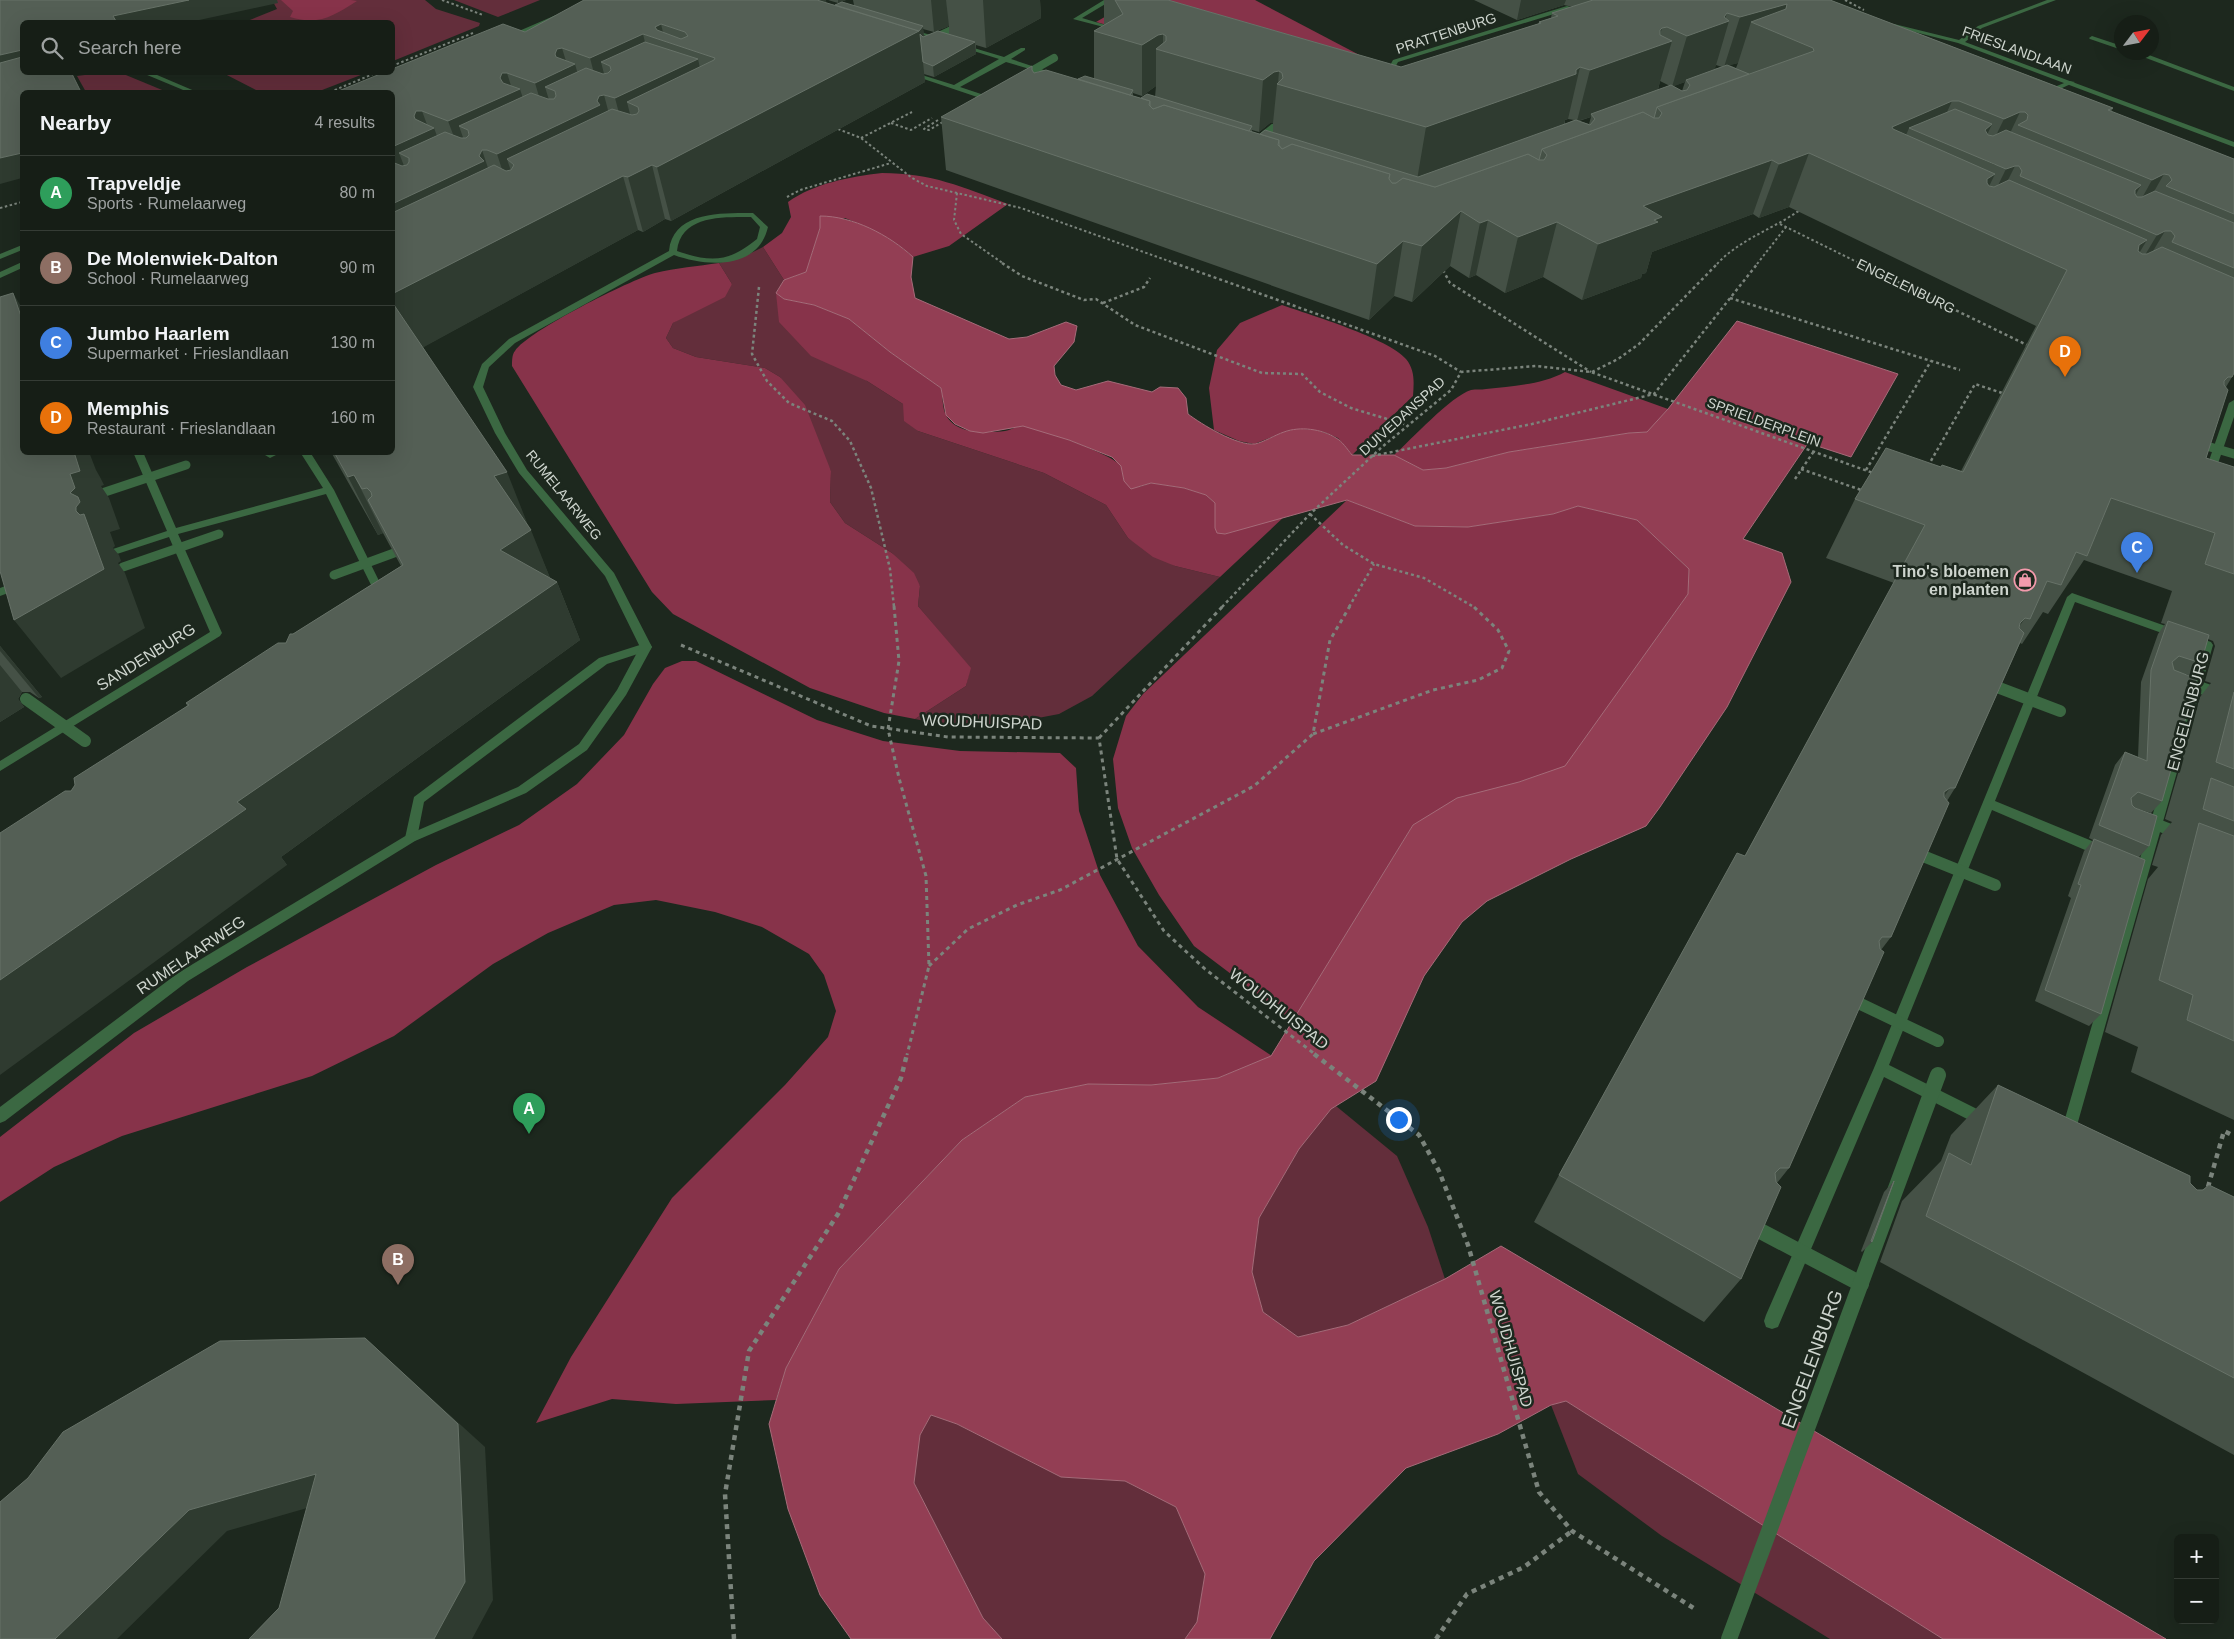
<!DOCTYPE html>
<meta charset="utf-8">
<style>
body{margin:0;font-family:Helvetica,sans-serif;background:#1f271f;color:#f1f3f6}
.controls{position:absolute;right:15px;bottom:15px;display:grid;overflow:hidden;border-radius:8px;box-shadow:0 5px 20px #0002}
.controls button{width:45px;height:45px;display:grid;place-items:center;padding:0;border:0;border-bottom:1px solid #353c35;background:#161e16;color:#f1f3f6;font:25px sans-serif}
.compass{position:absolute;left:2114px;top:15px;width:45px;height:45px;border-radius:50%;background:#161e16;box-shadow:0 5px 20px #0002;rotate:58deg}
.you{position:absolute;left:1398px;top:1119px;width:18px;height:18px;margin:-12px;border:4px solid #fff;border-radius:50%;background:#1a73e8;box-shadow:0 0 0 8px #1a73e833}
.badge{display:grid;place-items:center;width:32px;height:32px;border-radius:50%;background:#f39aac;color:#fff;font-size:16px;font-weight:700}
.pin{position:absolute;translate:-50% -41px;filter:drop-shadow(0 1px 2px #0008)}
.pin::after{content:'';position:absolute;top:26px;width:18px;height:15px;background:inherit;clip-path:polygon(0 0,100% 0,50% 100%)}
.list{margin:0;padding:0;list-style:none}
h2{display:flex;justify-content:space-between;align-items:center;height:65px;margin:0;padding:0 20px;font-size:21px}
h2 small{font-size:16px;font-weight:400;color:#9ea2a1}
.list li{display:grid;grid-template-columns:32px 1fr auto;gap:15px;align-items:center;box-sizing:border-box;height:75px;padding:0 20px;border-top:1px solid #353c35}
.list b{display:block;font-size:19px;white-space:nowrap}
.list p{margin:0;font-size:16px;white-space:nowrap;color:#9ea2a1}
.list em{font-size:16px;font-style:normal;color:#9ea2a1}
.icon{flex:none;width:28px;height:28px;fill:none;stroke:currentColor;stroke-width:2;stroke-linecap:round;stroke-linejoin:round}
.map{position:relative;flex:none;width:2234px;height:1639px;overflow:hidden}
.search{position:absolute;background:#161e16;box-shadow:0 5px 20px #0002;left:20px;top:20px;width:375px;height:55px;display:flex;align-items:center;gap:12px;box-sizing:border-box;padding:0 18px;border-radius:8px;color:#9ea2a1;font-size:19px}
.panel{position:absolute;background:#161e16;box-shadow:0 5px 20px #0002;left:20px;top:90px;width:375px;height:365px;border-radius:8px}
.map>svg:first-child{display:block}
.green{fill:#632e3b}
.forest{fill:#87334a}
.water{fill:#933e54;stroke:#a56b79}
.lines{fill:none;stroke-linecap:round;stroke-linejoin:round}
.path-far3{stroke:#7b847c;stroke-width:2;stroke-dasharray:2.5 2.5;stroke-linecap:butt}
.path-far2{stroke:#7b847c;stroke-width:2.5;stroke-dasharray:3 3;stroke-linecap:butt}
.path-far1{stroke:#7b847c;stroke-width:3;stroke-dasharray:4 4;stroke-linecap:butt}
.path{stroke:#7b847c;stroke-width:4.5;stroke-dasharray:5 5;stroke-linecap:butt}
.service{fill:#3b6842;fill-rule:evenodd}
.pedestrian{fill:#3b6842;fill-rule:evenodd}
.minor{fill:#3b6842;fill-rule:evenodd}
.tertiary{fill:#3b6842;fill-rule:evenodd}
.pedestrian-bridge-far3{stroke:#3b6842;stroke-width:8}
.pedestrian-bridge-far2{stroke:#3b6842;stroke-width:9}
.pedestrian-bridge-far1{stroke:#3b6842;stroke-width:12}
.pedestrian-bridge{stroke:#3b6842;stroke-width:16}
.wall{fill:#455146;fill-rule:evenodd}
.shaded-wall{fill:#2f3b30;fill-rule:evenodd}
.building{fill:#545f55;stroke:#677268;fill-rule:evenodd}
.labels{text-anchor:middle;dominant-baseline:central;stroke-width:5;stroke-linejoin:round;paint-order:stroke}
.far-street-label{font-size:14px;fill:#ced5ce;stroke:#1d281e}
.poi-label{font-size:16px;font-weight:bold;fill:#ced5ce;stroke:#1d281e;text-anchor:end}
.street-label{font-size:16px;fill:#ced5ce;stroke:#1d281e}
.near-street-label{font-size:19px;fill:#ced5ce;stroke:#1d281e}
</style>
<div class="map">
<svg width="2234" height="1639" viewBox="0 0 2234 1639">
<rect width="100%" height="100%" fill="#1d281e"/>
<g class="green">
<polygon points="272,0 425,0 436,9 480,23 479,26 393,61 392,22 245,22 277,9"/>
<polygon points="454,0 540,0 498,17"/>
<polygon points="100,73 121,73 167,92 86,92 77,76"/>
<polygon points="223,73 366,73 317,92 260,92"/>
<polygon points="763,247 784,280 776,293 867,381 903,404 918,431 1044,473 1106,505 1128,538 1175,566 1220,577 1092,696 1059,714 1017,722 955,727 915,719 966,686 970,668 918,606 920,586 892,553 845,523 830,502 831,471 780,377 765,368 696,357 673,348 666,338 673,323 732,284 719,263 745,256"/>
<polygon points="1336,1106 1397,1156 1428,1227 1445,1279 1348,1325 1298,1337 1263,1312 1252,1272 1259,1218 1299,1149 1331,1109"/>
<polygon points="1566,1401 1943,1639 1830,1639 1662,1536 1578,1474 1551,1405"/>
<polygon points="931,1415 957,1424 1061,1477 1125,1481 1176,1507 1205,1574 1197,1622 1185,1639 1002,1639 983,1618 914,1483 920,1435"/>
</g>
<g class="forest">
<path d="M281,0H351L357,1C333,16 319,26 290,17L293,11Z"/>
<polygon points="1134,0 1255,0 1367,59 1378,100 1096,22"/>
<path d="M882,173C932,173 962,187 1008,204L949,246L913,257C894,239 869,228 845,218L820,228L806,272L784,280L763,247L782,233L791,217L788,202C815,183 849,177 882,173Z"/>
<path d="M719,263L732,284L725,297L673,323L666,338L673,348L696,357L765,368L780,377L805,405L831,471L830,502L845,523L892,553L914,573L920,586L918,606L971,668L966,686L915,719L884,713L810,688L673,614L652,592L512,366C512,361 512,354 515,351C528,331 630,280 655,273C676,268 698,266 719,263Z"/>
<path d="M776,293L784,299L814,305L849,319L890,352L941,388C943,396 942,408 946,415C956,435 987,433 1005,431C1011,430 1017,426 1023,426C1036,426 1116,456 1121,466C1123,469 1123,477 1124,481L1139,487L1151,483L1184,488L1206,495L1215,503V528L1225,534L1286,515L1220,577L1175,566L1153,557L1128,538L1106,505L1044,473L918,431L904,421L903,404L867,381L811,356L779,322Z"/>
<path d="M1282,305C1310,315 1388,338 1406,359C1415,370 1414,382 1413,396L1352,455L1338,438L1324,432L1306,429L1287,431L1254,444L1239,441L1214,430L1209,388L1217,350L1240,323Z"/>
<path d="M1565,372L1668,409L1648,432L1629,433L1509,452L1446,468L1423,470L1394,455C1411,440 1451,396 1471,390C1476,389 1481,390 1486,389C1512,386 1541,385 1565,372Z"/>
<polygon points="1347,500 1415,526 1468,527 1553,514 1578,506 1637,520 1689,569 1688,594 1565,767 1519,782 1413,825 1293,1021 1194,946 1159,895 1132,848 1118,808 1113,759 1126,716 1143,694"/>
<polygon points="682,661 696,661 817,720 883,741 960,751 1060,753 1076,768 1079,811 1100,875 1138,946 1198,1007 1272,1056 1218,1078 1151,1085 1088,1084 1025,1097 962,1140 839,1269 786,1368 776,1400 676,1404 612,1399 536,1423 571,1357 672,1198 785,1085 828,1037 836,1011 824,975 809,954 762,927 715,912 656,900 614,905 548,933 493,964 394,1036 312,1076 122,1136 54,1167 0,1202 0,1137 134,1033 247,967 436,865 519,825 577,784 624,735 653,684 665,668"/>
</g>
<path class="water" d="M820,216C853,216 889,235 913,257L911,277L915,298L1009,339L1027,337L1066,322L1077,326L1074,342L1054,366L1055,375L1061,385L1076,390L1108,381L1152,392L1160,387L1178,388L1186,398L1188,414C1201,424 1237,446 1255,444C1264,442 1275,435 1284,432C1300,426 1322,429 1336,438C1342,441 1347,449 1352,455H1394L1423,470L1446,468L1509,452L1629,433L1647,432L1668,409L1737,321L1898,374L1851,457L1808,443L1743,539L1782,553L1791,582L1727,707L1660,807L1646,826L1571,859L1487,901L1462,922L1424,976L1376,1081L1331,1109L1299,1149L1259,1218L1252,1272L1263,1312L1298,1337L1348,1325L1445,1279L1501,1246L2166,1639H1943L1566,1401L1551,1405L1498,1434L1406,1468L1314,1561L1270,1639H1185L1197,1622L1205,1574L1176,1507L1125,1481L1061,1477L957,1424L931,1415L920,1435L914,1483L983,1618L1002,1639H851L820,1595L788,1509L769,1424L786,1368L839,1269L962,1140L1025,1097L1088,1084L1151,1085L1218,1078L1271,1056L1413,825L1457,798L1519,782L1565,766L1688,594L1689,569L1637,520L1578,506L1553,514L1468,527L1415,526L1347,500L1225,534L1217,533L1215,528V503L1206,495L1184,488L1151,483L1131,489L1124,481L1121,466L1112,457L1069,440L1023,426L983,433L970,431L955,424L946,415L941,388L890,352L849,319L814,305L784,299L776,293L784,280L806,272L820,228Z"/>
<g class="lines">
<g class="path-far3">
<polyline points="442,0 483,15"/>
<polyline points="1845,0 1864,10"/>
<polyline points="392,66 473,33"/>
<polyline points="330,92 378,72"/>
<polyline points="938,120 924,129 929,130 943,122"/>
<polyline points="891,123 911,130 932,118"/>
<polyline points="838,129 861,138 912,178 927,186 1021,208 1177,264"/>
<polyline points="861,138 912,112"/>
<polyline points="957,193 954,220 961,234 1004,264"/>
<polyline points="787,197 800,190 891,163"/>
<polyline points="0,208 22,202"/>
<polyline points="1780,224 1861,264"/>
<path d="M1717,264C1739,240 1773,229 1800,210"/>
<polyline points="1757,264 1786,227"/>
</g>
<g class="path-far2">
<polyline points="1002,263 1022,276 1084,300 1096,299 1135,325 1262,373 1302,374 1320,392 1351,408 1407,425"/>
<polyline points="1174,263 1435,356 1461,372"/>
<polyline points="1859,263 2029,346"/>
<polyline points="1443,270 1450,283 1591,372"/>
<polyline points="759,287 752,354 767,381 789,403 832,421 850,441 871,488 890,569 894,607"/>
<polyline points="1730,298 1960,370"/>
<polyline points="1103,303 1144,287 1150,278"/>
<polyline points="1592,372 1618,359 1639,344 1718,263"/>
<polyline points="1372,456 1532,424 1654,394 1758,263"/>
<polyline points="1928,466 1975,384 2005,394"/>
<polyline points="1801,469 1864,491"/>
<polyline points="1866,470 1931,361"/>
<polyline points="1795,479 1814,451"/>
<polyline points="1310,514 1343,545 1374,564 1424,578 1474,607"/>
<polyline points="1222,607 1310,514 1382,447 1451,390 1461,372 1536,366 1591,372 1876,474"/>
<polyline points="1349,607 1374,564"/>
</g>
<g class="path-far1">
<polyline points="894,606 899,661 888,729 899,778 926,876 929,966 907,1055"/>
<polyline points="681,645 871,726 948,737 1099,738 1117,859 1164,931 1205,969 1316,1055"/>
<polyline points="1313,734 1433,690 1478,680 1502,668 1509,651 1498,630 1473,606"/>
<polyline points="1099,738 1223,606"/>
<polyline points="929,966 968,929 1017,905 1060,890 1254,786 1313,734 1330,640 1350,606"/>
</g>
<g class="path">
<polyline points="1314,1054 1419,1135 1439,1171 1468,1245 1539,1492 1572,1531 1695,1609"/>
<polyline points="2208,1187 2224,1131 2234,1136"/>
<polyline points="734,1639 725,1494 749,1351 838,1214 901,1078 907,1054"/>
<polyline points="1436,1639 1467,1594 1524,1567 1572,1531"/>
</g>
<g class="service">
<polygon points="1104,0 1112,0 1082,18 1119,29 1119,31 1073,19"/>
<polygon points="1567,6 1586,11 1583,13 1567,10 1398,62 1393,71 1399,78 1398,79 1390,77 1387,71 1393,60"/>
<polygon points="907,28 1004,57 1021,48 1025,48 1025,50 1011,59 1062,76 1057,77 1006,62 960,87 999,100 992,102 906,73 909,71 954,85 999,59 907,30"/>
<polygon points="2092,36 2122,46 2122,50 2090,39 2089,38"/>
<polygon points="2130,52 2141,52 2234,87 2234,91"/>
<polygon points="2069,81 2075,82 2047,95 2040,93"/>
<polygon points="2234,400 2234,417 2214,475 2209,478 2205,477 2204,475 2229,403"/>
<polygon points="133,452 143,452 176,528 323,488 300,452 310,452 334,490 387,597 382,601 377,597 326,494 178,534 222,633 220,636 0,771 0,761 210,632 169,537 117,554 112,551 113,549 167,531"/>
<polygon points="21,580 25,581 26,584 25,587 0,596 0,588"/>
<polygon points="2072,593 2211,642 2213,645 2074,1136 2072,1141 2067,1143 2062,1141 2060,1136 2201,647 2075,602 1995,801 2109,848 2110,852 2109,856 2099,856 1992,810 1889,1065 1991,1116 1993,1121 1991,1126 1986,1128 1981,1126 1884,1077 1778,1327 1772,1329 1766,1327 1764,1321 1766,1315 1874,1068 2067,597"/>
<polygon points="646,643 650,644 652,647 650,650 607,664 424,802 417,838 415,841 407,841 405,838 414,797 599,658"/>
</g>
<polygon class="pedestrian" points="282,452 270,458 265,455 268,452"/>
<g class="minor">
<polygon points="2047,0 2056,0 1982,28 1965,42 2234,142 2234,147 1958,43 1891,26 1894,24 1959,40 1978,26"/>
<polygon points="140,72 150,72 197,92 188,92"/>
<path d="M753,213L768,227C758,270 707,267 674,255L515,343L489,367L483,387L505,433L527,470L614,573L652,647L626,695L587,750L526,793L415,841L188,981L5,1121L0,1123V1107L178,973L407,835L518,787L579,744L617,690L640,647L605,576L519,473L495,433L473,387L482,364L509,339L669,251C673,211 722,213 753,213ZM751,217L760,227L757,239C729,262 712,263 677,251C681,215 723,217 751,217Z"/>
</g>
<g class="tertiary">
<polygon points="556,15 559,17 558,18 510,38 505,37"/>
<polygon points="22,245 22,250 0,259 0,254"/>
<polygon points="22,262 22,268 0,278 0,272"/>
</g>
<g class="pedestrian-bridge-far3">
<polyline points="930,40 949,31"/>
<polyline points="1026,74 1054,58"/>
<polyline points="1257,141 1273,128"/>
</g>
<g class="pedestrian-bridge-far2">
<polyline points="2193,442 2234,454"/>
<polyline points="96,495 186,465"/>
<polyline points="123,567 219,534"/>
<polyline points="334,575 394,553"/>
</g>
<g class="pedestrian-bridge-far1">
<polyline points="2179,680 2221,695"/>
<polyline points="1989,684 2060,711"/>
<polyline points="26,699 85,741"/>
<polyline points="2140,818 2181,834"/>
<polyline points="1913,852 1995,885"/>
<polyline points="1848,998 1938,1041"/>
</g>
<g class="pedestrian-bridge">
<polyline points="1747,1224 1861,1284"/>
<polyline points="1729,1639 1938,1075"/>
</g>
</g>
<g class="wall">
<polygon points="828,0 846,0 838,3"/>
<path d="M853,0H1040L1041,18L986,48L976,45V54L934,77L924,74L925,82L671,221L665,219L643,232L638,230L423,347L528,526L550,578L557,582L580,640L281,857L287,865L71,791L187,706L186,703L286,643L293,634L401,566L383,533L378,535L331,452H392V92L525,32L826,3L835,5H854ZM949,26V34L924,37L923,29L934,32Z"/>
<path d="M1104,0H1168L1401,67L1538,24L1539,22L1551,18L1552,13L1573,7L1564,5L1517,20L1474,0H1830L2113,108L2111,112L2234,159V373L2232,377L2226,387L2206,458L2234,467V1120L2131,1072L2138,1047L2105,1032L2148,879L2158,867L2152,865L2161,835L2172,822L2165,819L2200,697L2211,683L2205,681L2215,646L2213,641L2208,639L2201,663L2191,676L2185,674L2162,801L2151,813L2135,808L2149,846L2139,857L2101,1014L2089,1026L2035,1001L2071,898L2068,896L2084,851L2093,840L2089,838L2115,765L2125,752L2138,757L2141,682L2158,634L2165,624L2161,623L2172,591L2084,560L2048,614L2043,612L2022,644L2020,643L1955,788L1947,801L1891,937L1881,950L1789,1168L1777,1183L1741,1279L1704,1322L1534,1222L1559,1175L1745,856L1894,583L1826,558L1855,499L1941,467L1961,471L2036,326L1789,207L1759,218L1753,214L1652,252L1646,273L1642,274L1641,278L1582,300L1543,277L1505,293L1476,275L1469,278L1450,266L1412,302L1394,296L1369,320L946,170L941,117L1032,71L1034,73L1078,79H1094V31L1104,25ZM1738,63L1736,68L1729,65ZM1716,65L1722,67L1714,69ZM1660,81L1670,86L1658,90ZM1685,82L1682,91L1673,86ZM1156,86L1155,97L1141,98L1133,96V93L1142,96ZM1591,117L1589,124L1579,121ZM1568,119L1574,120L1565,124V120ZM1270,123H1273V133L1260,134L1252,132V130L1259,132Z"/>
<polygon points="0,646 42,697 39,698 30,692 22,692 18,699 24,707 0,722"/>
<polygon points="1998,1085 2190,1183 2197,1190 2202,1190 2209,1185 2234,1197 2234,1455 1880,1262 1902,1201 1941,1161 1951,1135"/>
<polygon points="1894,1181 1872,1242 1862,1252 1861,1251 1884,1192"/>
</g>
<g class="shaded-wall">
<polygon points="189,0 277,0 278,3 190,22 111,22 113,16"/>
<polygon points="789,0 826,0 827,7"/>
<polygon points="838,0 846,0 838,3"/>
<polygon points="931,0 946,0 949,26 934,32"/>
<polygon points="983,0 1040,0 1041,18 986,48"/>
<polygon points="1521,0 1566,0 1564,5 1517,20"/>
<polygon points="1787,4 1777,33 1751,22 1738,63 1724,67 1740,17"/>
<polygon points="1727,13 1724,23 1729,21 1714,72 1686,80 1685,82 1672,87 1687,36 1724,17"/>
<polygon points="661,24 665,41 655,27"/>
<polygon points="923,26 924,37 921,42 925,82 671,221 657,167"/>
<polygon points="1662,28 1657,46 1672,41 1657,92 1591,114 1591,117 1577,121 1590,70 1660,30"/>
<path d="M643,34L654,80L698,59L709,110L638,107L627,102L638,146L629,151L615,98L610,66L601,62L610,97L604,95L618,148L514,165L507,159L522,205L515,209L497,154L487,150H482L500,204L392,271V200L408,197L392,158V147L416,111H422L429,130L434,128L452,176L466,169L448,121L500,78L502,73H507L513,92L520,89L535,136L549,130L535,83L555,54L557,49L562,48L568,68L575,64L588,111L597,101L600,96L590,58ZM545,87L555,91L564,122L557,126ZM459,126L468,130L473,166ZM399,153L409,158L415,194Z"/>
<polygon points="1163,34 1163,51 1156,49 1156,86 1142,96 1142,45 1158,35"/>
<polygon points="975,42 976,54 934,77 933,66"/>
<polygon points="22,50 22,72 0,79 0,55"/>
<polygon points="1580,67 1568,119 1565,120 1564,126 1417,180 1426,127 1576,70"/>
<polygon points="1279,71 1278,84 1277,84 1273,123 1270,123 1259,132 1263,80 1274,72"/>
<polygon points="1952,101 1935,139 1909,128 1891,171 1892,127"/>
<polygon points="2020,112 1995,165 1984,160 2004,119"/>
<polygon points="1992,124 1977,157 1985,130"/>
<polygon points="22,153 22,178 0,184 0,158"/>
<polygon points="1809,153 1789,207 1759,218 1779,164"/>
<polygon points="1772,160 1753,214 1652,252 1646,273 1642,274 1641,278 1582,300 1598,244 1643,206"/>
<polygon points="652,165 665,219 643,232 628,177"/>
<polygon points="2015,166 1988,220 1979,224 2006,169"/>
<polygon points="1995,174 1970,226 1987,179"/>
<polygon points="2164,174 2135,225 2128,223 2152,180"/>
<polygon points="623,176 638,230 413,353 392,306 392,294"/>
<polygon points="2141,185 2122,220 2135,190"/>
<polygon points="1461,211 1450,266 1412,302 1422,246"/>
<polygon points="1488,220 1476,275 1469,278 1480,223"/>
<polygon points="1557,222 1543,277 1505,293 1518,237"/>
<polygon points="2165,231 2132,286 2124,290 2157,235"/>
<polygon points="2147,240 2114,295 2139,245"/>
<polygon points="1403,241 1394,296 1369,320 1377,264"/>
<polygon points="13,293 22,308 22,319"/>
<polygon points="59,452 89,452 96,470 100,477 104,485 101,486 109,498 120,529 110,532 115,546 113,548 119,555 121,561 118,563 125,573 145,628 61,678 14,620 76,511 70,493"/>
<polygon points="507,472 530,530 494,476"/>
<polygon points="354,475 383,533 378,535 348,477"/>
<polygon points="531,530 553,585 557,582 580,640 281,857 287,865 0,1075 0,980 237,802 500,550"/>
<polygon points="2025,618 1987,676 2020,623"/>
<polygon points="0,646 42,697 39,698 0,651"/>
<polygon points="0,665 22,692 18,699 24,707 0,722"/>
<polygon points="1950,788 1911,844 1944,792"/>
<polygon points="365,1338 485,1447 493,1600 472,1639 434,1639"/>
<polygon points="316,1474 349,1496 227,1531 117,1639 55,1639 189,1510"/>
</g>
<g class="building">
<polygon points="0,0 189,0 113,16 116,21 111,22 22,22 22,50 0,55"/>
<path d="M584,0H817L919,31L657,167L652,165L628,177L623,176L392,294V213L494,165L506,171L511,170L514,165L507,159L612,109L632,115L637,114L639,111L638,107L627,102L714,60L715,58L643,34L590,58L562,48L557,49L555,54L556,57L575,64L535,83L507,73H502L500,78L503,83L520,89L448,121L422,111H416L414,116L415,119L434,128L392,147V92H336L385,72H392V69L503,24L525,32ZM661,24L685,32L688,36L681,39L657,30L655,27Z"/>
<polygon points="1115,0 1168,0 1401,67 1541,23 1539,22 1558,16 1552,13 1593,0 1830,0 2113,108 2108,110 2234,159 2234,214 2166,186 2172,180 2169,175 2164,174 2152,180 2018,125 2027,120 2028,115 2025,112 2020,112 2004,119 1959,101 1952,101 1892,127 1893,129 1995,174 1987,179 1987,183 1989,186 1994,187 2009,180 2147,240 2139,245 2138,251 2142,254 2147,254 2162,247 2234,278 2234,373 2232,377 2228,377 2224,381 2224,385 2228,390 2206,458 2234,467 2234,574 2205,564 2215,533 2111,498 2087,556 2076,552 2061,585 2047,581 2030,619 2025,618 2020,623 2019,628 2024,633 1955,788 1950,788 1944,792 1944,797 1949,803 1891,937 1882,937 1879,941 1880,949 1884,952 1789,1168 1780,1168 1775,1173 1776,1182 1781,1187 1741,1279 1559,1175 1737,853 1745,856 1925,525 1855,499 1886,448 1941,467 1942,465 1963,472 2067,270 1809,153 1779,164 1772,160 1643,206 1662,217 1654,220 1658,222 1598,244 1557,222 1518,237 1488,220 1480,223 1461,211 1422,246 1403,241 1377,264 941,117 1032,66 1032,70 1034,73 1046,70 1150,101 1149,105 1153,109 1164,105 1279,140 1278,145 1282,149 1292,144 1390,174 1389,178 1392,183 1396,183 1403,178 1435,187 1528,154 1539,160 1544,160 1547,155 1542,149 1643,112 1654,118 1659,118 1662,113 1657,107 1814,51 1813,48 1751,22 1786,9 1787,4 1740,17 1727,13 1724,17 1729,21 1687,36 1667,27 1662,28 1660,30 1660,35 1672,41 1590,70 1580,67 1576,70 1576,74 1426,127 1277,84 1283,78 1282,73 1279,71 1274,72 1263,80 1156,49 1166,41 1166,36 1163,34 1158,35 1142,45 1094,31 1123,14"/>
<polygon points="842,2 923,26 919,31 835,5"/>
<polygon points="938,31 975,42 933,66 923,62 920,34 923,37"/>
<polygon points="645,42 698,59 615,98 604,95 599,96 597,101 600,105 497,154 487,150 482,150 479,156 484,161 392,204 392,162 402,166 407,165 409,162 409,158 399,153 445,132 461,138 466,138 469,135 468,130 459,126 531,93 548,99 554,99 556,96 555,91 545,87 586,68 603,74 608,73 611,70 610,66 601,62"/>
<polygon points="22,57 22,72 71,72 81,92 22,92 22,153 0,158 0,63"/>
<polygon points="1727,65 1749,74 1657,107 1654,118 1643,112 1542,149 1539,160 1528,154 1435,187 1403,178 1396,183 1392,183 1389,179 1390,174 1292,144 1282,149 1279,145 1279,140 1260,134 1265,130 1418,177 1576,120 1590,125 1595,119 1591,114 1671,85 1682,91 1687,90 1690,85 1686,80"/>
<polygon points="1085,76 1133,90 1130,95 1078,79"/>
<polygon points="1147,94 1252,126 1249,131 1164,105 1153,109 1150,106 1150,101 1141,98"/>
<polygon points="1955,109 1992,124 1985,130 1988,135 1993,136 2006,130 2141,185 2135,190 2135,194 2137,197 2142,197 2155,191 2234,223 2234,268 2172,242 2175,236 2171,231 2165,231 2157,235 2020,176 2022,171 2019,166 2015,166 2006,169 1909,128"/>
<polygon points="13,293 22,319 22,452 74,452 80,471 70,474 75,488 70,493 78,497 80,502 76,507 76,511 80,515 84,514 104,569 14,620 0,571 0,297"/>
<polygon points="392,302 507,472 494,476 531,530 500,550 557,582 237,802 246,809 0,980 0,833 65,791 71,791 75,785 74,778 189,705 186,703 278,643 286,643 290,634 293,634 403,565 368,500 372,496 371,492 367,488 362,489 354,475 348,477 334,452 392,452"/>
<polygon points="2168,621 2209,635 2201,663 2179,656 2172,662 2174,670 2197,679 2162,801 2138,792 2131,798 2132,805 2135,808 2157,816 2149,846 2099,825 2125,752 2147,761 2151,670"/>
<polygon points="2234,692 2234,769 2216,762"/>
<polygon points="2211,778 2234,787 2234,821 2203,809"/>
<polygon points="2199,823 2234,836 2234,1041 2187,1020 2193,995 2159,980"/>
<polygon points="2094,839 2145,860 2101,1014 2045,990 2081,885 2078,884"/>
<polygon points="1998,1085 2190,1176 2190,1183 2197,1190 2203,1190 2209,1185 2234,1197 2234,1378 1926,1216 1949,1153 1971,1165"/>
<polygon points="1894,1181 1872,1242 1871,1241"/>
<polygon points="365,1338 458,1424 465,1582 434,1639 249,1639 279,1608 316,1474 189,1510 55,1639 0,1639 0,1502 28,1478 63,1432 220,1341"/>
</g>
<defs>
<g id="shop-ring" transform="scale(1.125)"><circle r="9.5" fill="#1d281e" stroke="#f39aac" stroke-width="1.5"/><path d="M-5-2.5h2.3a2.7 3.5 0 0 1 5.4 0H5L5.5 6h-11ZM-1.5-2.5h3a1.5 2.3 0 0 0-3 0Z" fill="#f39aac"/></g>
</defs>
<g fill-rule="evenodd">
<use href="#shop-ring" x="2025" y="580"/>
</g>
<g class="labels">
<g class="far-street-label">
<text transform="translate(1446 33) rotate(-18)">PRATTENBURG</text>
<text transform="translate(2017 50) rotate(20)">FRIESLANDLAAN</text>
<text transform="translate(1906 286) rotate(26)">ENGELENBURG</text>
<text transform="translate(1402 416) rotate(-42)">DUIVEDANSPAD</text>
<text transform="translate(1764 422) rotate(20)">SPRIELDERPLEIN</text>
<text transform="translate(564 495) rotate(51)">RUMELAARWEG</text>
</g>
<g class="poi-label">
<text x="2009" y="571">Tino's bloemen<tspan x="2009" dy="18">en planten</tspan></text>
</g>
<g class="street-label">
<text transform="translate(146 657) rotate(-32)">SANDENBURG</text>
<text transform="translate(2188 711) rotate(-75)">ENGELENBURG</text>
<text transform="translate(982 722) rotate(2)">WOUDHUISPAD</text>
<text transform="translate(191 955) rotate(-34)">RUMELAARWEG</text>
<text transform="translate(1279 1009) rotate(38)">WOUDHUISPAD</text>
<text transform="translate(1511 1349) rotate(74)">WOUDHUISPAD</text>
</g>
<g class="near-street-label">
<text transform="translate(1812 1359) rotate(-70)">ENGELENBURG</text>
</g>
</g>
</svg>
<div class="controls">
<button>+</button>
<button>−</button>
</div>
<svg class="compass" viewBox="-18 -18 36 36"><path d="M0-13l5 13h-10z" fill="#e53935"/><path d="M0 13l5-13h-10z" fill="#9ea2a1"/></svg>
<div class="you"></div>
<div class="pin badge" style="left:529px;top:1134px;background:#2e9e5b">A</div>
<div class="pin badge" style="left:398px;top:1285px;background:#8d6e63">B</div>
<div class="pin badge" style="left:2137px;top:573px;background:#3f7fe0">C</div>
<div class="pin badge" style="left:2065px;top:377px;background:#e8710a">D</div>
<div class="search"><svg class="icon" aria-label="search" viewBox="0 0 24 24"><circle cx="10" cy="10" r="6"/><path d="M15 15l6 6"/></svg>Search here</div>
<section class="panel">
<h2>Nearby<small>4 results</small></h2>
<ul class="list">
<li><span class="badge" style="background:#2e9e5b">A</span><div><b>Trapveldje</b><p>Sports · Rumelaarweg</p></div><em>80 m</em></li>
<li><span class="badge" style="background:#8d6e63">B</span><div><b>De Molenwiek-Dalton</b><p>School · Rumelaarweg</p></div><em>90 m</em></li>
<li><span class="badge" style="background:#3f7fe0">C</span><div><b>Jumbo Haarlem</b><p>Supermarket · Frieslandlaan</p></div><em>130 m</em></li>
<li><span class="badge" style="background:#e8710a">D</span><div><b>Memphis</b><p>Restaurant · Frieslandlaan</p></div><em>160 m</em></li>
</ul>
</section>
</div>
